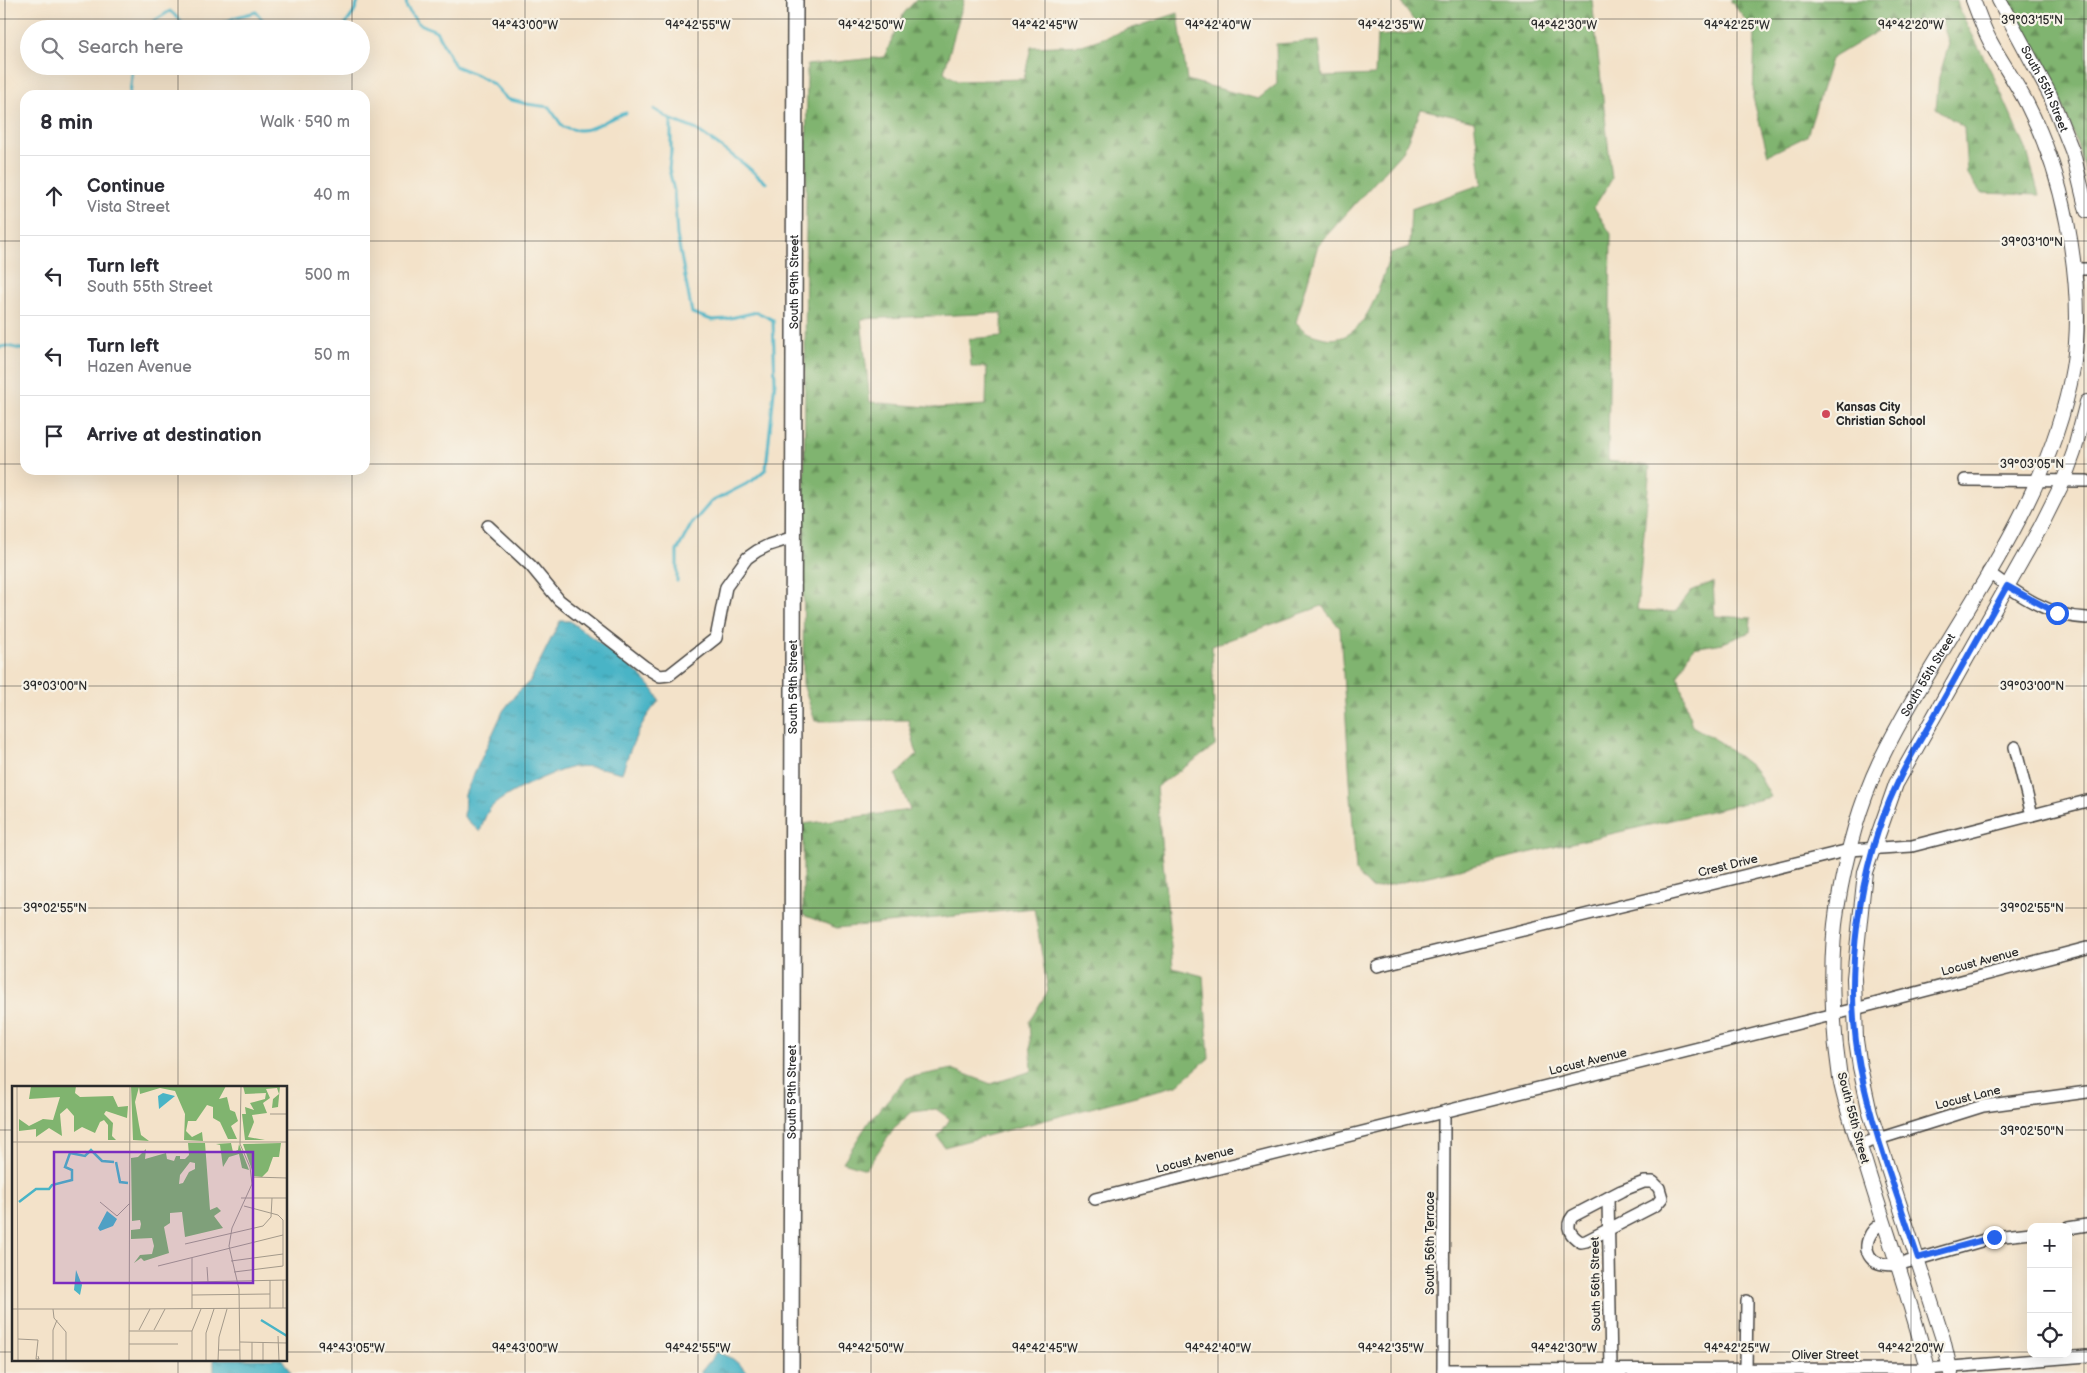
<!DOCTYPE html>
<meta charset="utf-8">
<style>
body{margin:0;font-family:"Balsamiq Sans",sans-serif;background:#f7f7f7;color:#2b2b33}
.controls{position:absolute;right:15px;bottom:15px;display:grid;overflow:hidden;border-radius:10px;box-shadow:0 5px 20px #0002}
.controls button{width:45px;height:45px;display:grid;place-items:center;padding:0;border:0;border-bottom:1px solid #e1e1e2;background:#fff;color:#2b2b33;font:25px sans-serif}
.stop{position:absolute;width:15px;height:15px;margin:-11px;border:4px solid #2563eb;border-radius:50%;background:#fff}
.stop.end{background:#2563eb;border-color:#fff;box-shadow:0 1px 5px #0008}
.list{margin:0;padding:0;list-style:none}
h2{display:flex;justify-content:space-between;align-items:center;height:65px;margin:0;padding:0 20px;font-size:21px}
h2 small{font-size:16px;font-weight:400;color:#7c7c81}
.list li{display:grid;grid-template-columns:32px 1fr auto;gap:15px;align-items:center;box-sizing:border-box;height:80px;padding:0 20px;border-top:1px solid #e1e1e2}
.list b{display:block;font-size:19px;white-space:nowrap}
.list p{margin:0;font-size:16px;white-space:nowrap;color:#7c7c81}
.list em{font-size:16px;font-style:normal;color:#7c7c81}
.icon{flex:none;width:28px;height:28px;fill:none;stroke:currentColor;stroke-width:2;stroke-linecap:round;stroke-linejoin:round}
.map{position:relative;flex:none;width:2087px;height:1373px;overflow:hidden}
.search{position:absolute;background:#fff;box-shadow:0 5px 20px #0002;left:20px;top:20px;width:350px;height:55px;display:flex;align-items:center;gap:12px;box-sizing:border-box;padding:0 18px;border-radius:28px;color:#7c7c81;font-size:19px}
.panel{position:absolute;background:#fff;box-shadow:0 5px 20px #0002;left:20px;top:90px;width:350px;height:385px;border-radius:15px}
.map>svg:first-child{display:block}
.forest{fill:url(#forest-firs);stroke:#56704d;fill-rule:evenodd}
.water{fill:url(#water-ripples);stroke:#3a7078}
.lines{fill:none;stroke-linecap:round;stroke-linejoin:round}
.stream{stroke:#49b4c6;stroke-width:3}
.minor-casing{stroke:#494643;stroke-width:14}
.tertiary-casing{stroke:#494643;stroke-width:16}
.secondary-casing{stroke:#494643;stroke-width:18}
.minor{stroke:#fff;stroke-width:11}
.tertiary{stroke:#fff;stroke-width:14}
.secondary{stroke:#fff;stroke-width:15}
.route{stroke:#2563eb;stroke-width:6}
.ticks{fill:none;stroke:#2b2b2b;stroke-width:1;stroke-opacity:0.45}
.poi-dot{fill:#d1495b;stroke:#f7f3e8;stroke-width:2}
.labels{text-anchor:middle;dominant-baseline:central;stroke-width:4.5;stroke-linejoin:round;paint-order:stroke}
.street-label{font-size:12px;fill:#2b2b2b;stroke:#f7f3e8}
.poi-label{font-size:12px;font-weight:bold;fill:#2b2b2b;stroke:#f7f3e8;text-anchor:start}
.inset-river{fill:none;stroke:#49b4c6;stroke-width:2.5}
.inset-road{fill:none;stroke:#a3998a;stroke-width:1}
.view{fill:#7b2cbf;fill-opacity:0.15;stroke:#7b2cbf;stroke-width:2.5}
.inset-edge{fill:none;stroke:#2b2b2b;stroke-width:2.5}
.ticks-label{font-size:12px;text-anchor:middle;fill:#2b2b2b;stroke:#f7f3e8;stroke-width:4.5;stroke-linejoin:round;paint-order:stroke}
</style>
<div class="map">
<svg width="2087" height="1373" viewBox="0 0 2087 1373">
<defs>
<pattern id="forest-firs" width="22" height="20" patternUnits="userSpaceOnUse" patternTransform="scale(1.25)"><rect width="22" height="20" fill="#80b46f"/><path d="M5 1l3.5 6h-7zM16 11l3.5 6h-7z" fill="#69935b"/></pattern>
<pattern id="water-ripples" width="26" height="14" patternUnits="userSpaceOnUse" patternTransform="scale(1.25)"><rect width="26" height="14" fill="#49b4c6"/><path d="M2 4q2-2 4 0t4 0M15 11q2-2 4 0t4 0" fill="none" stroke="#3d93a1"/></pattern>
</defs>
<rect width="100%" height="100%" fill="#f7f3e8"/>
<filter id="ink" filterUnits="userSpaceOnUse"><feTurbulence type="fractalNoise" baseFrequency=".02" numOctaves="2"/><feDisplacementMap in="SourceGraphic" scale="10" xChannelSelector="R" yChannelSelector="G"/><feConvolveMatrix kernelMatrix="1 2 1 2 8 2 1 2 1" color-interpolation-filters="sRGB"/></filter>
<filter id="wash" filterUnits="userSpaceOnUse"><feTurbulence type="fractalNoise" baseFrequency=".0096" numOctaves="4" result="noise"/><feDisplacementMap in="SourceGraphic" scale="20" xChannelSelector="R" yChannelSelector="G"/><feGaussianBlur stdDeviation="1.12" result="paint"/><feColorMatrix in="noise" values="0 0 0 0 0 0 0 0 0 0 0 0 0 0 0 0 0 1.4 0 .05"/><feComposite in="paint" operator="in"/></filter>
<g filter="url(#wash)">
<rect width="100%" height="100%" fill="#f3e2c9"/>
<g class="forest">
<path d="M916,0H964L944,72L957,81L1024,79L1031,47L1082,45L1178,13L1187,80L1258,99L1277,84L1276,44L1319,41L1323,77L1375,75L1377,36L1422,32L1404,7L1402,0H1592L1612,179L1594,207L1611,234L1608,461L1650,466L1637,610L1675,612L1691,591L1713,582L1715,616L1751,618L1750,632L1723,643L1693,648L1678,675L1692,726L1720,742L1756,770L1771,797L1372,889L1356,872L1340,628L1322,606L1212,646L1215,746L1156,787L1173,968L1203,976L1209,1058L1177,1085L944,1147L938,1137L950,1119L936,1109L912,1112L896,1126L866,1169L843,1162L870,1120L907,1078L952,1069L991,1084L1032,1071L1029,1022L1048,991L1034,908L837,928L803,915V824L910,810L896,775L917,754L908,720L815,721L803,684L807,65L884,57L904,13ZM1421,109L1474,121L1482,184L1411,209L1409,247L1391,253C1380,282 1367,346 1325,338C1310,334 1306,334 1296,322L1318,245L1403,151ZM1002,313V336L969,339L971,367H987L986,405L939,408L870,402L861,319Z"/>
<polygon points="1730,0 1957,0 1959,9 1994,77 2027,151 2039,195 1981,193 1967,174 1964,128 1936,108 1939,77 1949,44 1942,21 1891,23 1831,59 1807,136 1768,155 1753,98 1755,32"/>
<path d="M2007,0H2087V182C2074,117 2039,57 2007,0Z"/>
</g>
<g class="water">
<path d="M560,621H570C591,638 653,677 659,701C640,721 631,747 622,773C607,769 590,765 575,767C558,769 498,796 489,810C485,816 482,825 480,832L464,817L465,794L503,711L516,694L530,681Z"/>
<polygon points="717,1352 733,1359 749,1373 700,1373"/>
<polygon points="214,1359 282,1359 291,1373 214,1373"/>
</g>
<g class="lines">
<g class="stream">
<path d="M406,0L407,8L418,23L436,31L455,66L477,75L493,84L507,99L527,104L549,107L563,127C568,128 574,130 579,130C593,131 611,116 626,113"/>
<polyline points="151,29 154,21 170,11 189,28 216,26 236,17 256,12 270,29"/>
<polyline points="342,29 353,14 359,0"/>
<polyline points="129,95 132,66"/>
<polyline points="654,109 671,120 671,152 669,169 674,191 677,235 692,313 712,320 726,319 757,312 773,320 775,381 766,469 752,481 711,502 691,525 677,551 677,581"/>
<polyline points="672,120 697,130 744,164 766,183"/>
<polyline points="0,347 7,346 25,350"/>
</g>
</g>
</g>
<g filter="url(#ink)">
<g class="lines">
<g class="minor-casing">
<g id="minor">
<polyline points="2074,269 2087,269"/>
<polyline points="1965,480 2087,481"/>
<polyline points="488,526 531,566 559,600 645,667 660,676 669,675 716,638 726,587 747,558 757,551 769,545 794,537"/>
<path d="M1988,572C2017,594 2050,617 2087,618"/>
<polyline points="2015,747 2032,815"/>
<polyline points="1377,966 1849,850 1912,846 2087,801"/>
<polyline points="1859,1145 1983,1106 2087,1092"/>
<path d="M1644,1182H1653L1659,1188L1662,1198L1656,1205L1586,1241L1581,1242C1571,1236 1564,1227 1573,1216L1621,1191Z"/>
<polyline points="1608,1198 1611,1369"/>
<polyline points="1095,1199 1855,1009 2087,948"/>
<path d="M1883,1223C1870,1229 1860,1248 1873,1260C1879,1265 1890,1265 1897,1265L1995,1237L2031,1233"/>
<polyline points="2068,1228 2087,1225"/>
<polyline points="1746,1368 1747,1301"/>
<polyline points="1443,1370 1928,1369 2087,1356"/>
<polyline points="1443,1373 1444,1113"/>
</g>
</g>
<g class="tertiary-casing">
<g id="tertiary">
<path id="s1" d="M1999,0L2050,95L2073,153L2087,211"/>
<path id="s2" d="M1929,1373C1912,1302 1886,1232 1865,1162C1856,1135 1845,1106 1840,1078C1832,1025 1829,962 1837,909C1845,859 1858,807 1880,761C1943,632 2048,513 2073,368C2081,320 2076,269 2067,222C2059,181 2046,141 2027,104C2016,82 2001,62 1990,41C1983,28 1978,13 1973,0"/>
<polyline points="1951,1373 1943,1339 1870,1113 1860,1067 1856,1040 1854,978 1865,872 1896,784 2040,528 2063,482 2074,452 2087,402"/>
</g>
</g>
<g class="secondary-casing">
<g id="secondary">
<path id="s3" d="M791,1373L795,0"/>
</g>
</g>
<use href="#minor" class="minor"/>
<use href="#tertiary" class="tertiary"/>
<use href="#secondary" class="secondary"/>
</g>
</g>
<g class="lines" filter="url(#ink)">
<path class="route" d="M1994,1237L1918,1258C1898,1196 1873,1133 1860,1067C1843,978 1858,866 1897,784C1907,761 1921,740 1933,718C1958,674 1982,630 2007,586L2057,613"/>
</g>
<path class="ticks" d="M5,0V1373M178,0V29M352,0V29M525,0V1373M698,0V1373M871,0V1373M1045,0V1373M1218,0V1373M1391,0V1373M1564,0V1373M1737,0V1373M1911,0V1373M2084,0V1373M0,19H2087M178,66V95M352,66V95M0,241H25M365,241H2087M0,464H25M365,464H2087M178,470V1087M352,470V1373M0,686H2087M0,908H2087M0,1130H14M286,1130H2087M0,1352H14M286,1352H2031M2068,1352H2087M178,1359V1373"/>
<circle class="poi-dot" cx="1826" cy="414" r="5"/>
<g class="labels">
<g class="street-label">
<text stroke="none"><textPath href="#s1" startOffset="100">South 55th Street</textPath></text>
<text stroke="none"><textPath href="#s3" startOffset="1091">South 59th Street</textPath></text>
<text stroke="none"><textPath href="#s2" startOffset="731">South 55th Street</textPath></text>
<text stroke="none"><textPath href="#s3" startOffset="686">South 59th Street</textPath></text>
<text transform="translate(1728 866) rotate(-14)">Crest Drive</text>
<text transform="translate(1980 962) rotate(-15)">Locust Avenue</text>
<text transform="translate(1588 1062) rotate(-14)">Locust Avenue</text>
<text stroke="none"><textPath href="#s3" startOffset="281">South 59th Street</textPath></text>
<text transform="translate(1968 1098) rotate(-14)">Locust Lane</text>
<text transform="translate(1853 1118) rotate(75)">South 55th Street</text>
<text transform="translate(1195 1160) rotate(-14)">Locust Avenue</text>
<text transform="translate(1430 1243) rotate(-90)">South 56th Terrace</text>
<text transform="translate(1596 1284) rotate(-91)">South 56th Street</text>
<text x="1825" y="1355">Oliver Street</text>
</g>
<g class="poi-label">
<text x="1836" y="407">Kansas City<tspan x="1836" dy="14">Christian School</tspan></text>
</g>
</g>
<g transform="translate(12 1086)">
<rect width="275" height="275" fill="#f3e2c9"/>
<path d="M19,0H64L63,7L68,11L101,10L106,21L116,20L115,32L94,25L92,28L101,37L100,50L104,54H96V39L92,34L88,36L83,47L70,41L62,46V30L55,22L48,28L50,50L37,42L24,51V43L7,45V33L17,40L31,33L41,34L48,11L17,13ZM119,0H214L207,13L215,11L218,24L223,26L226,35L219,40L225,53H216L208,36L201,32V21L195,19L184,35H176L174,45L180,51L190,46L191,55L172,54L173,28L163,5L148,2L128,8L127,1L123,16L127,39L129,49L137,55L121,54ZM231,0H268L266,21L260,22L261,13L267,8L265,2L254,3L258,12L251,17L255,27L240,29L242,36L236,51L253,54H233L230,28H234L233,21L242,24L238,17L253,13L254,7L233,8ZM176,57H193L198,124L205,121L209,125L202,130L211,142L173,151L170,126L158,127V137L152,141L157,167L132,175L129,172L122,177L128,169L140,168L142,160L140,152L119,153V144L128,143L129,138L128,134L120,135L119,72L126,71L134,63L133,73L154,67L155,73L162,75L164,70H168V73H173L177,69ZM178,76L183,77V83L177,86L171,97L167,98L168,89ZM219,57L221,66L226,64L227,58L237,84L230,82L227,68L217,71L211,81L208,59L204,58ZM269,57L267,71H261L256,85L250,91L242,90L231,58Z" fill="#80b46f" fill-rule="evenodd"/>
<path d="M151,7L163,10L147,23L146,10ZM95,125L105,133L101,140L88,145L86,142ZM64,184L70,199L68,209L62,204Z" fill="#49b4c6"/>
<path class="inset-river" d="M104,76L108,96L116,97M7,116L24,103H37L40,99L60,94V84L53,81L58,67L73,70L79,64L90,75L102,76M249,234L275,250"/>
<path class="inset-road" d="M5,0L6,275M258,28H275M0,56H275M240,91L275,92M229,112H275M88,116L105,130L118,117M232,120L266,129L271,134M173,158L251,140L259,131L260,112M219,175L271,168M146,180L271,149M195,181L196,196M222,186L271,180V134M180,196L275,194M180,209L258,208M258,222V194M271,222V194M0,223H117M41,223L42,232L54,246V275M117,223L275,222M180,223V172M127,244L138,223M142,244L153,223M117,245H180M266,250L267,275M6,253L26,254L24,273H27L26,270M228,256L275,257M251,256V275M117,258H166M207,264H228M41,275V244L45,234M117,275L118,0M180,275V245L189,223M194,275V247L202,223M206,275L207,251L215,223M228,275L227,203L217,160L220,142L240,98L238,81L228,58L229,0M240,275V256"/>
<path class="view" d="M42,66H241V197H42Z"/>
<rect width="275" height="275" class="inset-edge"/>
</g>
<g class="ticks-label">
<text x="2032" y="24">39°03'15"N</text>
<text x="525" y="29">94°43'00"W</text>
<text x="698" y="29">94°42'55"W</text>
<text x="871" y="29">94°42'50"W</text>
<text x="1045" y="29">94°42'45"W</text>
<text x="1218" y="29">94°42'40"W</text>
<text x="1391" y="29">94°42'35"W</text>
<text x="1564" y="29">94°42'30"W</text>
<text x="1737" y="29">94°42'25"W</text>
<text x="1911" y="29">94°42'20"W</text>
<text x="2032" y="246">39°03'10"N</text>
<text x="2032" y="468">39°03'05"N</text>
<text x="55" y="690">39°03'00"N</text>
<text x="2032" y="690">39°03'00"N</text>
<text x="55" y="912">39°02'55"N</text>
<text x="2032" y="912">39°02'55"N</text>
<text x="2032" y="1135">39°02'50"N</text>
<text x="352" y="1352">94°43'05"W</text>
<text x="525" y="1352">94°43'00"W</text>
<text x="698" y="1352">94°42'55"W</text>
<text x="871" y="1352">94°42'50"W</text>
<text x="1045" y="1352">94°42'45"W</text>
<text x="1218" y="1352">94°42'40"W</text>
<text x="1391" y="1352">94°42'35"W</text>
<text x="1564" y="1352">94°42'30"W</text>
<text x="1737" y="1352">94°42'25"W</text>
<text x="1911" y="1352">94°42'20"W</text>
</g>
</svg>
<div class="controls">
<button>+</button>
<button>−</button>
<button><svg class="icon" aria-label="locate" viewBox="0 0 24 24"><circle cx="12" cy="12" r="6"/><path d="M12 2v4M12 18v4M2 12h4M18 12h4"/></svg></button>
</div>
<div class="stop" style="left:2057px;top:613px"></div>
<div class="stop end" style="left:1994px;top:1237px"></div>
<div class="search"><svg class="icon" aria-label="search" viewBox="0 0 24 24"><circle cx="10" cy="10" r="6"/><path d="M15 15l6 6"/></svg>Search here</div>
<section class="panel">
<h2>8 min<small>Walk · 590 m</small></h2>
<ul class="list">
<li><svg class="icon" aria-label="ahead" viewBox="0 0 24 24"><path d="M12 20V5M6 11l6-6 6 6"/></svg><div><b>Continue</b><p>Vista Street</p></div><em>40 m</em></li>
<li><svg class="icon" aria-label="left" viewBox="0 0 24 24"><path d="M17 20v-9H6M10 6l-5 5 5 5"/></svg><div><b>Turn left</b><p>South 55th Street</p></div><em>500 m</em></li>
<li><svg class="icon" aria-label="left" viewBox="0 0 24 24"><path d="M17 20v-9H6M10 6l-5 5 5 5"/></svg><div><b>Turn left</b><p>Hazen Avenue</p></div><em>50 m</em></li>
<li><svg class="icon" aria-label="arrive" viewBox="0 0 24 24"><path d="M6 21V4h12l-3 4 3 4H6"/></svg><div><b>Arrive at destination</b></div></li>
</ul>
</section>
</div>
